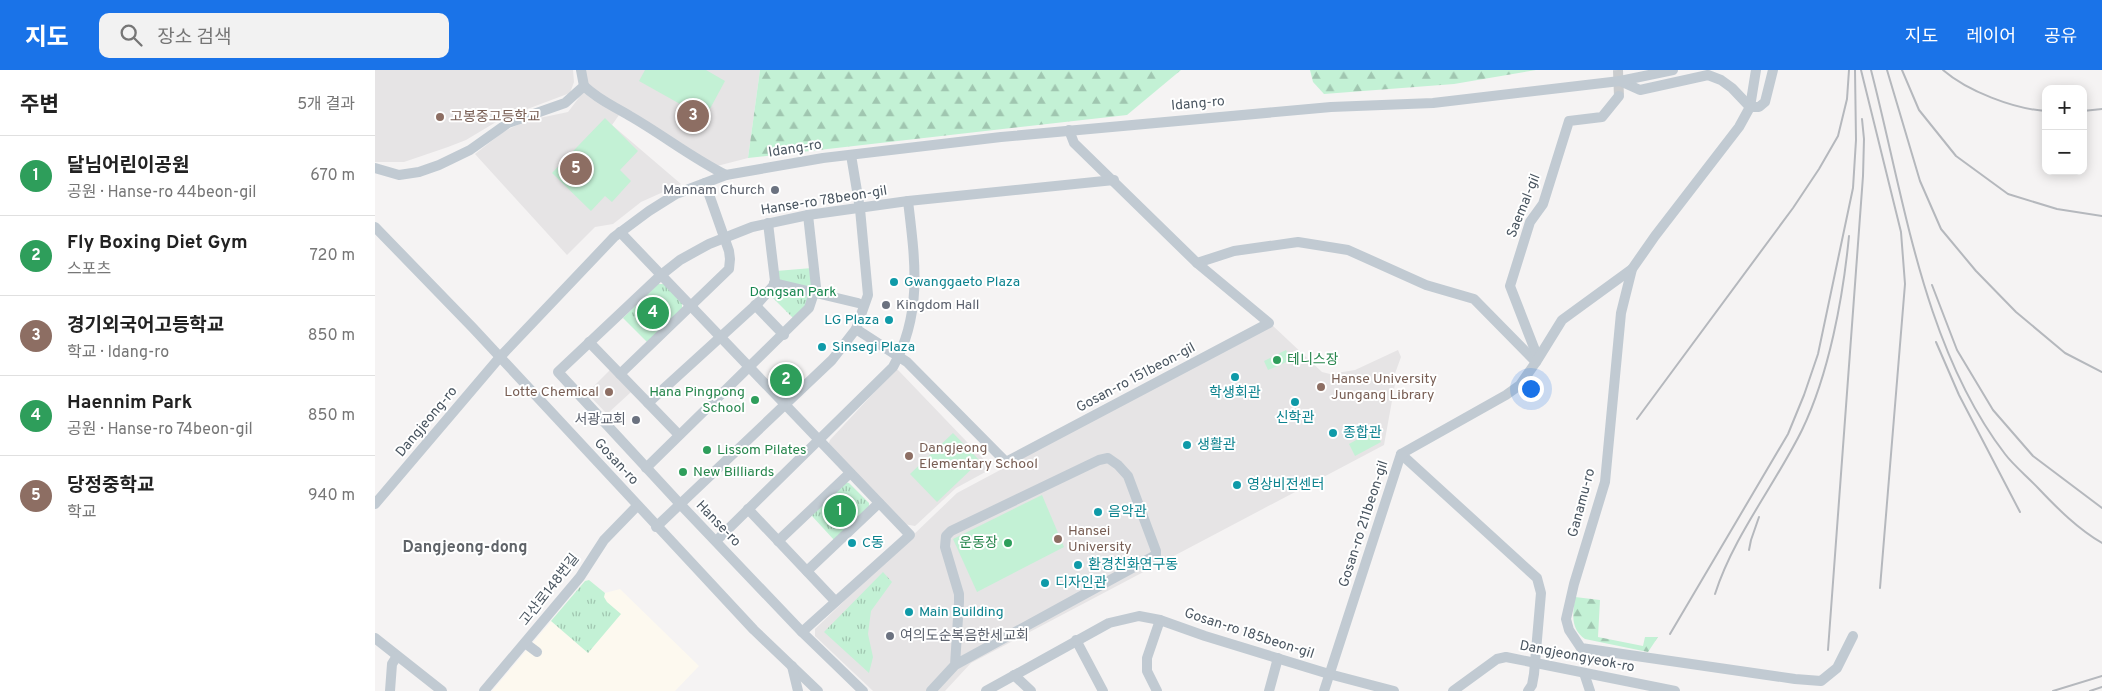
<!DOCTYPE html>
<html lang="ko">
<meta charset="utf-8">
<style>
body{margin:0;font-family:Overpass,"Noto Sans KR",sans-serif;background:#f2f2f2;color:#222}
.controls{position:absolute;right:15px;top:15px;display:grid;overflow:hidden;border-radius:10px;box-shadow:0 2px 12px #0003}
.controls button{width:45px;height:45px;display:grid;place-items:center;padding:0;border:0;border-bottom:1px solid #e0e0e0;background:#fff;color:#222;font:25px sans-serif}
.you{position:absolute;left:1155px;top:318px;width:18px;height:18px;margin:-12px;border:4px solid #fff;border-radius:50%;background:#1a73e8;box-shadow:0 0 0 8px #1a73e833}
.badge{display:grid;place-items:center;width:32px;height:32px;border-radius:50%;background:#1a73e8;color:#fff;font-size:16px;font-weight:700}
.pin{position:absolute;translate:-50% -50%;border:2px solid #fff;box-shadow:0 1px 5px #0006}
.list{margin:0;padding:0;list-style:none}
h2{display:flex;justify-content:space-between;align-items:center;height:65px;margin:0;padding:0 20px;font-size:21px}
h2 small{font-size:16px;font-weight:400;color:#767676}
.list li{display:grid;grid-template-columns:32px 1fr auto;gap:15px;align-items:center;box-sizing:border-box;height:80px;padding:0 20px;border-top:1px solid #e0e0e0}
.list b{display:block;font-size:19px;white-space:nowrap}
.list p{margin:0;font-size:16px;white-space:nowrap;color:#767676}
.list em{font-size:16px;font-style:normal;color:#767676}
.icon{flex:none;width:28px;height:28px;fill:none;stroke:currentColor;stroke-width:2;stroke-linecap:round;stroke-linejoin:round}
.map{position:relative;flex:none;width:1727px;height:621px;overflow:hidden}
header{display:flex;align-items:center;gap:30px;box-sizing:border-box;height:70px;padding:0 25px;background:#1a73e8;color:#fff}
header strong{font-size:24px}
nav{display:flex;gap:28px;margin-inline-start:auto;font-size:18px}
.search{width:350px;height:45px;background:#f2f2f2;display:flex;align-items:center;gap:12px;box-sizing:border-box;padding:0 18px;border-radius:10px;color:#767676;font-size:19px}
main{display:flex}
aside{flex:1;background:#fff}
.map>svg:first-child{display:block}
.commercial{fill:#fdf9ef}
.education{fill:#e6e4e5}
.grass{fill:url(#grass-tufts)}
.forest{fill:url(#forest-firs)}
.garden{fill:#c3f1d5}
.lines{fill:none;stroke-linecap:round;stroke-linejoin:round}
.minor-tunnel{stroke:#caccce;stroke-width:10;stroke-dasharray:10 5;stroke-linecap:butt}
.minor{stroke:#c1cad2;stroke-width:10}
.rail{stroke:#b5b8bd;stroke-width:2}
.education-dot{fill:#8d6e63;stroke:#fff;stroke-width:2}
.worship-dot{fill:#6b7280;stroke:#fff;stroke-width:2}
.culture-dot{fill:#0f9aa8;stroke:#fff;stroke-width:2}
.leisure-dot{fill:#2e9e5b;stroke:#fff;stroke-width:2}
.labels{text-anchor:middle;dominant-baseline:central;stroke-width:4;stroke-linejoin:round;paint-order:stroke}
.street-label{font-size:14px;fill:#4a5661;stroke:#fff}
.education-label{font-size:14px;fill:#785e54;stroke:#fff;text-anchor:start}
.worship-label{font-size:14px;fill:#5b616d;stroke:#fff;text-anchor:end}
.culture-label{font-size:14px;fill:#0d838f;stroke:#fff;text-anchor:start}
.park-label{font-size:14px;fill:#17864f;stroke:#fff}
.leisure-label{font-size:14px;fill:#27864d;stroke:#fff;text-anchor:start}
.quarter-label{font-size:16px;font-weight:bold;fill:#5f6368;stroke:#fff}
</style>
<header>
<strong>지도</strong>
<div class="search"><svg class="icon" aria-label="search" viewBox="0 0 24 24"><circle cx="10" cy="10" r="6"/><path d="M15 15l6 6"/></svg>장소 검색</div>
<nav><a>지도</a><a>레이어</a><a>공유</a></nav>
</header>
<main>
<aside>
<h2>주변<small>5개 결과</small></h2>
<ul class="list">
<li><span class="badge" style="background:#2e9e5b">1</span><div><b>달님어린이공원</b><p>공원 · Hanse-ro 44beon-gil</p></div><em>670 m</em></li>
<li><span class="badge" style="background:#2e9e5b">2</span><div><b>Fly Boxing Diet Gym</b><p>스포츠</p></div><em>720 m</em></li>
<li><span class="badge" style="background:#8d6e63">3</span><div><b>경기외국어고등학교</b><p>학교 · Idang-ro</p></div><em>850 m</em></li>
<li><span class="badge" style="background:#2e9e5b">4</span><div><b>Haennim Park</b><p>공원 · Hanse-ro 74beon-gil</p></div><em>850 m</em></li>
<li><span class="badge" style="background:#8d6e63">5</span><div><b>당정중학교</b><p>학교</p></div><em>940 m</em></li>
</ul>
</aside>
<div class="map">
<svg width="1727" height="621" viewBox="0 0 1727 621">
<defs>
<pattern id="grass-tufts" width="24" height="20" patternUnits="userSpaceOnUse" patternTransform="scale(1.25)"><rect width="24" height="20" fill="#c3f1d5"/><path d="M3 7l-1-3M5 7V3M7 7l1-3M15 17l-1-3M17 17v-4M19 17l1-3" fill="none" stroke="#a0c6b0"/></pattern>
<pattern id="forest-firs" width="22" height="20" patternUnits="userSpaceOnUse" patternTransform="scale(1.25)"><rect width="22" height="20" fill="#c3f1d5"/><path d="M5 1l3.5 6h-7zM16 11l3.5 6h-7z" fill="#a0c6b0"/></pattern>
</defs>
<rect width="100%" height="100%" fill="#f5f3f3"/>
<polygon class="commercial" points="214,510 230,523 245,519 324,596 300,621 117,621 210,511"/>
<g class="education">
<polygon points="0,0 198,0 199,12 195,23 126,49 91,70 73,77 29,92 0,92"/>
<polygon points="210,0 385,0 373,88 342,96 227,26 211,12"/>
<polygon points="209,21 244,45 237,55 306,114 266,132 238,154 220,157 192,185 100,84 128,62 150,51 193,42"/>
<polygon points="897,255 947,302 955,304 980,300 1023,280 1026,287 1018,309 1020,314 1009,375 596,593 570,621 498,621 440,566 440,559 582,423"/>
<polygon points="235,300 256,322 232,344 212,323"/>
<polygon points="520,300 523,300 615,396 614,400 581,418 540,456 529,454 453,375 455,370"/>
</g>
<g class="grass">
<polygon points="437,198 437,226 420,250 395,225 401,201"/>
<polygon points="283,214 289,214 307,232 307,238 272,272 248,248"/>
<polygon points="470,412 474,413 494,433 494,438 460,471 436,445"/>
<polygon points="508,502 517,512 496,541 493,564 498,587 494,603 449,562"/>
<polygon points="214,510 230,523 229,527 232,532 246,544 213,583 176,551 210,511"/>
</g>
<g class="forest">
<polygon points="385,0 806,0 752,45 373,88"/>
<polygon points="935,0 1161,0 1079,14 949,24 938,12"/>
<path d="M1200,527L1225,530L1223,567L1268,576L1270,567H1283L1273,582L1210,569C1195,558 1198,544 1200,527Z"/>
</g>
<g class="garden">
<polygon points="270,0 331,0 350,11 330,48 264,11"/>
<polygon points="230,48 263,81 245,100 256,111 237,132 230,126 216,141 177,103"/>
<polygon points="911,280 916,290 893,300 889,291"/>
<polygon points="999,360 1006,372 980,386 974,374"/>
<polygon points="578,363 605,391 562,432 535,404"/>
<polygon points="667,425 689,477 602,522 578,469"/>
</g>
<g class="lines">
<polyline class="minor-tunnel" points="1243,0 1244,26"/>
<g class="minor">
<polyline points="1381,0 1375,37 1364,57 1280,166 1257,199 1246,243 1230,412 1199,514 1191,549 1194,560 1206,578 1420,609 1446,611 1462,598 1478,566"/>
<polyline points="1245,11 1265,20 1333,5 1346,10 1357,18 1375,37 1384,37 1390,32 1398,0"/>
<path d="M209,16C225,31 237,35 255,46C288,65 317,88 351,105"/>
<polyline points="0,98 24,105 44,102 64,95 95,80 133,53 190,33 209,16 206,0"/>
<polyline points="0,157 98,258 379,560 443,621"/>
<polyline points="245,162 535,465 427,562"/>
<polyline points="822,193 859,181 923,172 973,180 1051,215 1099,229 1161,292"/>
<polyline points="399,213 483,233"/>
<polyline points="380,235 409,265"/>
<polyline points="481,259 532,292 631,392 894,253 822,193 699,73 694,60"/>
<polyline points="214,272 304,365"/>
<polyline points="1163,288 1135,216 1155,152 1168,134 1194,51 1227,47 1244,26"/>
<polyline points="245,304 354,199 355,189 354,181 330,113"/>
<polyline points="273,333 384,232 398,216 400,211 393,153"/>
<polyline points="1026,384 1162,508 1166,523 1159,604 1157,615 1153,621"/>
<polyline points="271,398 434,238 441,217 433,145"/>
<polyline points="0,434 125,287 239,167 274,141 301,124 351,105 448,88 626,67 956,37 1058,33 1245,11 1298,0"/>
<polyline points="373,439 460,531"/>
<polyline points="281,457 457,290 481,259 493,225 485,139 476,85"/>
<path d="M341,471L518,297C548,243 540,190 533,131"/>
<polyline points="403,471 475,403"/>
<polyline points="432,501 504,433"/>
<polyline points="0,568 67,621"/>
<polyline points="701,570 728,621"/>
<polyline points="150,573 162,582"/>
<polyline points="417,596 423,621"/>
<polyline points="1209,603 1215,621"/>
<polyline points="639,605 656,621"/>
<polyline points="15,621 17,594 22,586"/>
<polyline points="109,621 205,507 229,470 262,436"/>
<polyline points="488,621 427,562 305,434 183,302 286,205 305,190 334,174 377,157 433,145 533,131 739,110"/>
<polyline points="556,621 580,595 781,485 781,481 753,406 743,395 733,388 724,390 576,461 571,466 570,477 584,524 584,532 580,595"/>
<polyline points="611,621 734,553 764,546 785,550 830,566 954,604 1019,621"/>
<polyline points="782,621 772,601 772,588 785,550"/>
<polyline points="894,621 903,588"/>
<polyline points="949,621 1026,384 1131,325 1145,315 1161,292 1187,250 1257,199"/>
<polyline points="1078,621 1122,589 1131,587 1300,621"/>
</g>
<g class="rail">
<polyline points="1486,0 1526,162 1530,214 1505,518"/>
<path d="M1496,0C1529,127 1548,277 1630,384C1639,396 1653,407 1664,419C1683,439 1703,459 1727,473"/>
<polyline points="1512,0 1545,111 1566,159 1601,201 1641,242 1690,283 1727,302"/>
<polyline points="1527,0 1544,40 1581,86 1633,124 1682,139 1727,146"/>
<path d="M1568,0C1592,21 1639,39 1671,41"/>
<polyline points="1708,41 1727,39"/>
<polyline points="1557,215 1582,280 1618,340 1658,386 1727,438"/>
<polyline points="1561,272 1584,325 1645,442"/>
<polyline points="1262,349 1418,138 1444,99 1463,66 1472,29 1474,0"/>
<polyline points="1374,480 1376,470 1384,447"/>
<path d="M1340,524C1359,465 1400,415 1427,360C1454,304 1468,228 1474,166"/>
<polyline points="1295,564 1413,364 1429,325 1443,284 1478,118 1481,70 1480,0"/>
<polyline points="1453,580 1488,106 1489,69 1487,49"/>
<polyline points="1678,621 1727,606"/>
<polyline points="1715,621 1727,617"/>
</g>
</g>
<g class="education-dot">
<circle cx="65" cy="47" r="5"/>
<circle cx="946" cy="317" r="5"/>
<circle cx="234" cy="322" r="5"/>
<circle cx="534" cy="386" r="5"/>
<circle cx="683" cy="469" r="5"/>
</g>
<g class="worship-dot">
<circle cx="400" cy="120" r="5"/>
<circle cx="511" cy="235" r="5"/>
<circle cx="261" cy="350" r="5"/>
<circle cx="515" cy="566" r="5"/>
</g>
<g class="culture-dot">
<circle cx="519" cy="212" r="5"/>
<circle cx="514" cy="250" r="5"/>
<circle cx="447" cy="277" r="5"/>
<circle cx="860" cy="307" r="5"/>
<circle cx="920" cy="332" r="5"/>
<circle cx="958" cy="363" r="5"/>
<circle cx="812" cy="375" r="5"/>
<circle cx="862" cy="415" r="5"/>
<circle cx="723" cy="442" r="5"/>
<circle cx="477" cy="473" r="5"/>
<circle cx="703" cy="495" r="5"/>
<circle cx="670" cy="513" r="5"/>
<circle cx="534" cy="542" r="5"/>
</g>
<g class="leisure-dot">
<circle cx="902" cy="290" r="5"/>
<circle cx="380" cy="330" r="5"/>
<circle cx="332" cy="380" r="5"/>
<circle cx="308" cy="402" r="5"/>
<circle cx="633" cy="473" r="5"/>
</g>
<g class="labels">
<g class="street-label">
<text transform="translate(823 34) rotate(-5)">Idang-ro</text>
<text transform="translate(420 79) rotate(-9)">Idang-ro</text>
<text transform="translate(449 131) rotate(-9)">Hanse-ro 78beon-gil</text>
<text transform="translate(1149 136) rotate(-68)">Saemal-gil</text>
<text transform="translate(761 308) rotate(-28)">Gosan-ro 151beon-gil</text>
<text transform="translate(52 352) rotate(-50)">Dangjeong-ro</text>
<text transform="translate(241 392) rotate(47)">Gosan-ro</text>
<text transform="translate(1207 433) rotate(-75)">Ganamu-ro</text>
<text transform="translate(343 454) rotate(46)">Hanse-ro</text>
<text transform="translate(989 454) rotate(-72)">Gosan-ro 211beon-gil</text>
<text transform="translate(175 520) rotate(-52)">고산로148번길</text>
<text transform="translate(874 564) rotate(18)">Gosan-ro 185beon-gil</text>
<text transform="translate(1202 587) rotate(11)">Dangjeongyeok-ro</text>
</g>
<g class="education-label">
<text x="75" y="47">고봉중고등학교</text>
<text x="956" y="309">Hanse University<tspan x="956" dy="16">Jungang Library</tspan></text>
<text x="224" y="322" text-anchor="end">Lotte Chemical</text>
<text x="544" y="378">Dangjeong<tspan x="544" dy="16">Elementary School</tspan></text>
<text x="693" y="461">Hansei<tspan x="693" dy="16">University</tspan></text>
</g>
<g class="worship-label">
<text x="390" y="120">Mannam Church</text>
<text x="521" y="235" text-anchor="start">Kingdom Hall</text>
<text x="251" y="350">서광교회</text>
<text x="525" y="566" text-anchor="start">여의도순복음한세교회</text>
</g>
<g class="culture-label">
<text x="529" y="212">Gwanggaeto Plaza</text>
<text x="504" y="250" text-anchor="end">LG Plaza</text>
<text x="457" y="277">Sinsegi Plaza</text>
<text x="860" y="323" text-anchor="middle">학생회관</text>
<text x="920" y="348" text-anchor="middle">신학관</text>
<text x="968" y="363">종합관</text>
<text x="822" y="375">생활관</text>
<text x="872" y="415">영상비전센터</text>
<text x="733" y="442">음악관</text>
<text x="487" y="473">C동</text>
<text x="713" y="495">환경친화연구동</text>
<text x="680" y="513">디자인관</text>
<text x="544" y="542">Main Building</text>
</g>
<g class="park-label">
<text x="418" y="222">Dongsan Park</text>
</g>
<g class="leisure-label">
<text x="912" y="290">테니스장</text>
<text x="370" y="322" text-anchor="end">Hana Pingpong<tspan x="370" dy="16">School</tspan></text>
<text x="342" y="380">Lissom Pilates</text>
<text x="318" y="402">New Billiards</text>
<text x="623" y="473" text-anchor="end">운동장</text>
</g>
<g class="quarter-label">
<text x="90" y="478">Dangjeong-dong</text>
</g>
</g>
</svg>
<div class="controls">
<button>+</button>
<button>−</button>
</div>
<div class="you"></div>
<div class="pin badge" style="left:465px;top:441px;background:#2e9e5b">1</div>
<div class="pin badge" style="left:411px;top:310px;background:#2e9e5b">2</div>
<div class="pin badge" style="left:318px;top:46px;background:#8d6e63">3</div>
<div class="pin badge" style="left:278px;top:243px;background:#2e9e5b">4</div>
<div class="pin badge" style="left:201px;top:99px;background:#8d6e63">5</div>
</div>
</main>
